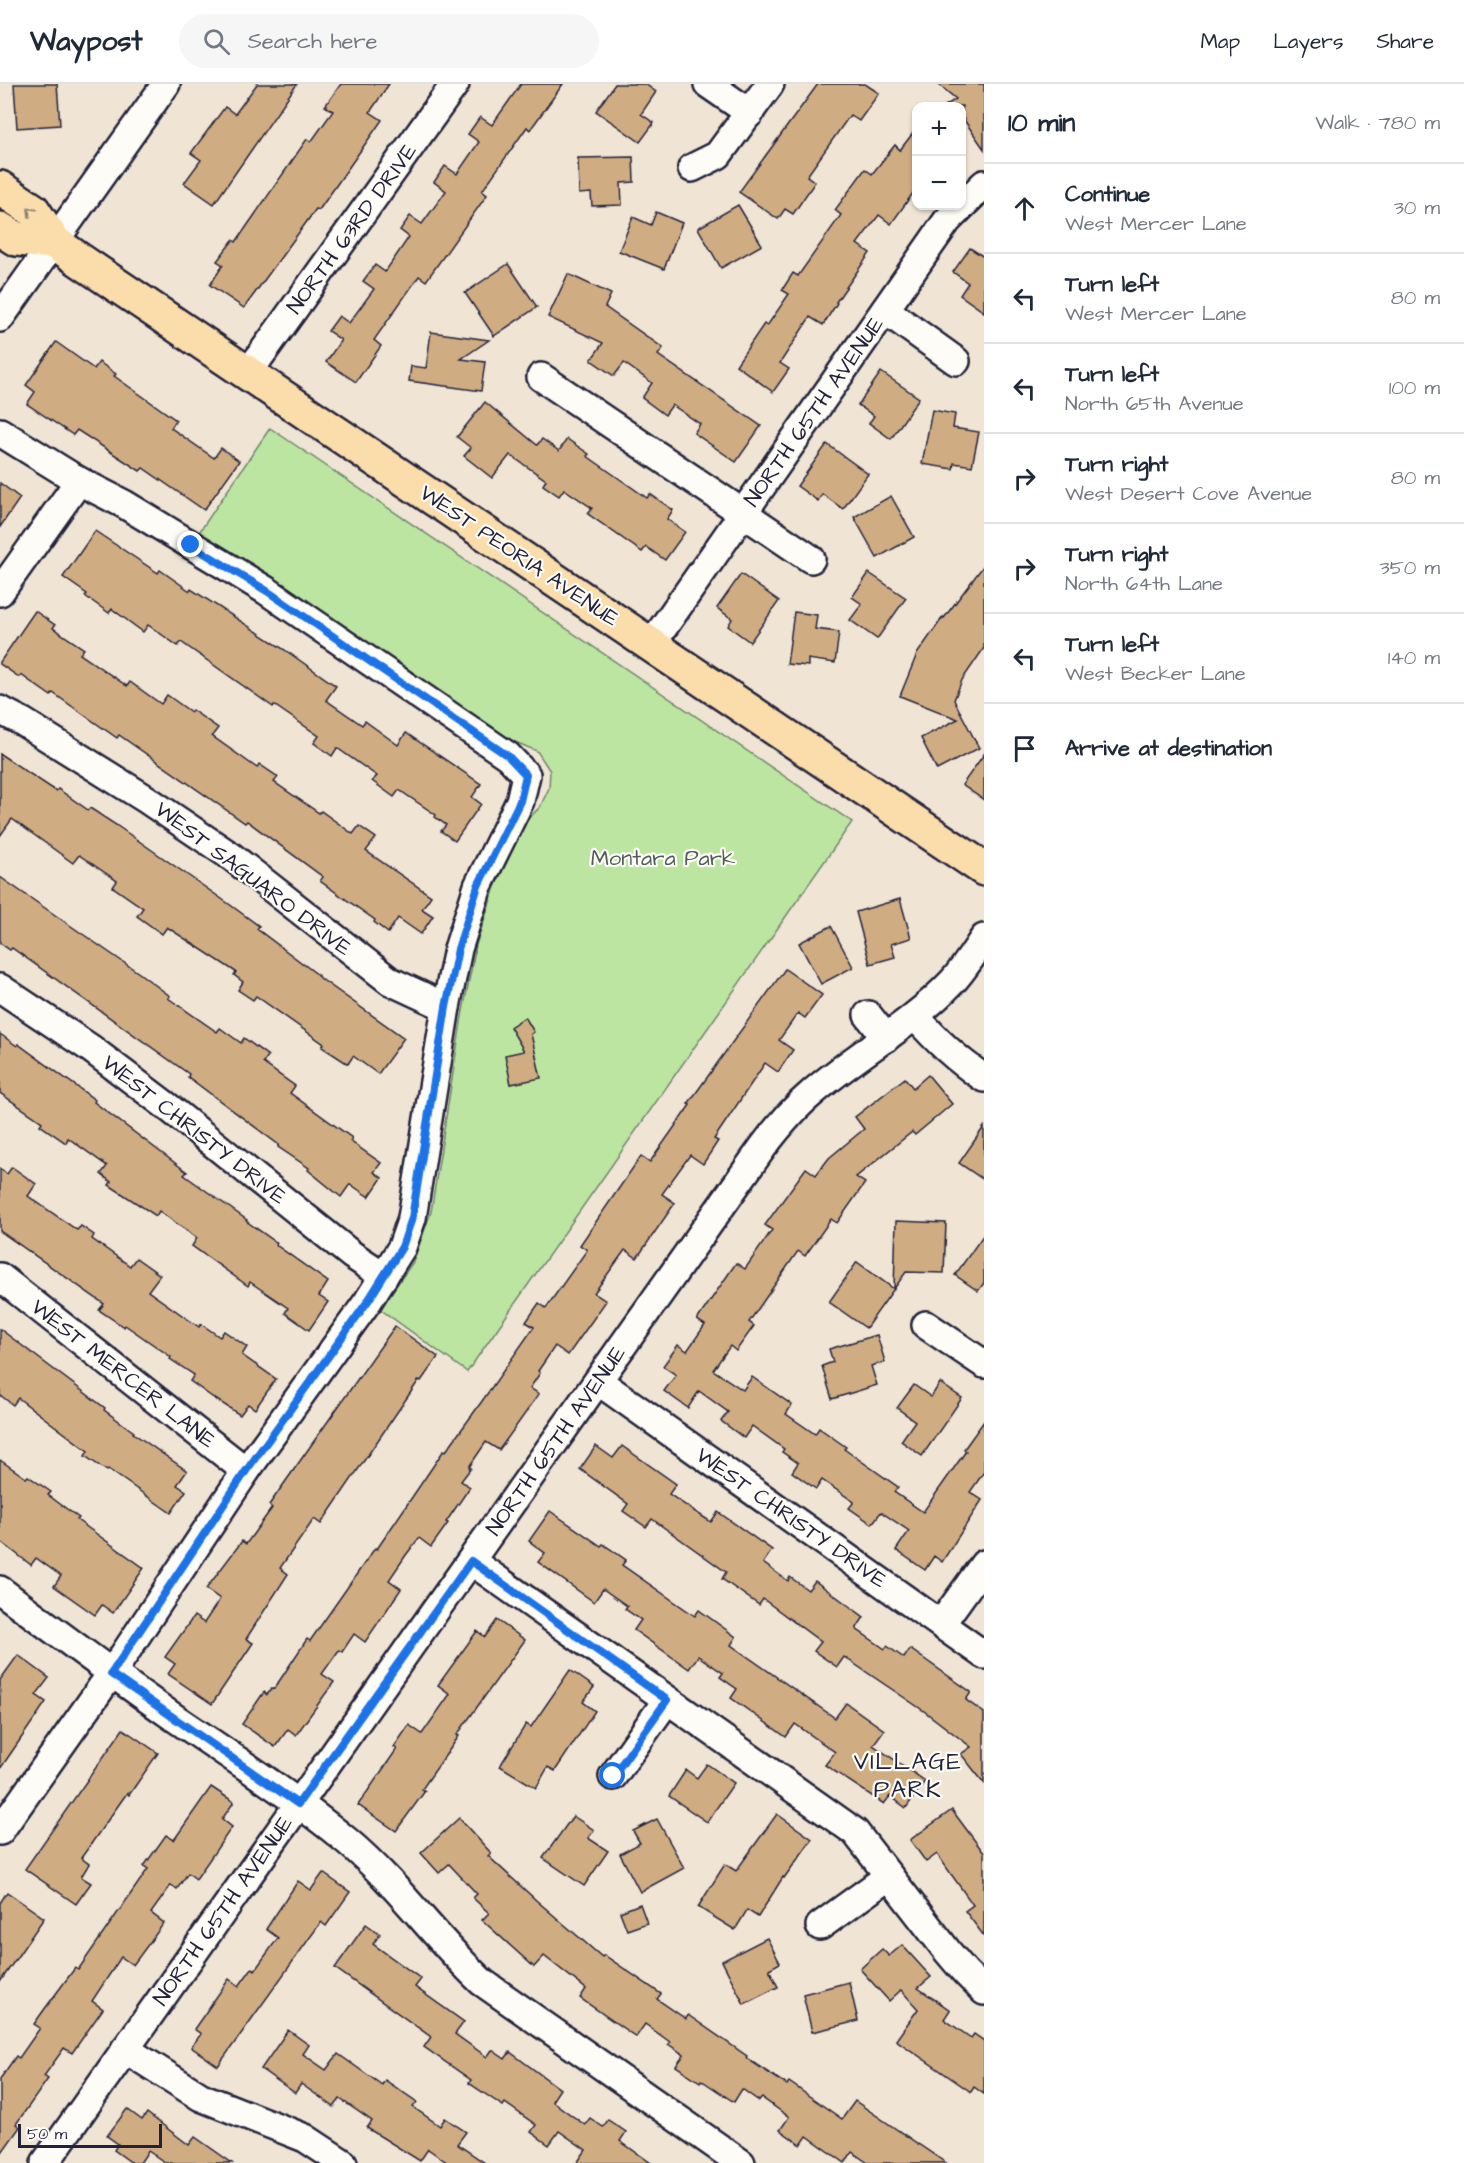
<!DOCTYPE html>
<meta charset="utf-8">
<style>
body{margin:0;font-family:"Architects Daughter",sans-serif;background:#f6f6f7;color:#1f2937}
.controls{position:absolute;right:18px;top:18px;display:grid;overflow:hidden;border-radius:12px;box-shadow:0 2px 4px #0004}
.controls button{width:54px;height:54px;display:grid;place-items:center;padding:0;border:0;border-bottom:2px solid #e0e1e3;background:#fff;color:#1f2937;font:30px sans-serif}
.scale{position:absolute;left:18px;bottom:15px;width:144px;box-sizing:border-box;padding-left:6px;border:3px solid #22223b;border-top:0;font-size:16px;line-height:21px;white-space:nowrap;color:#22223b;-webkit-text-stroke:4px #fdfcf7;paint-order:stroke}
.stop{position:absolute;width:18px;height:18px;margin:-14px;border:4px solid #1a73e8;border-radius:50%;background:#fff}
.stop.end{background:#1a73e8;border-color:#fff;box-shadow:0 2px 6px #0008}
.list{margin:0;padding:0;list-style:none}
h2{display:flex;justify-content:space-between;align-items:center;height:78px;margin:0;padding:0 24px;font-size:26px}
h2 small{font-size:20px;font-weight:400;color:#747a83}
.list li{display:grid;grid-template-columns:39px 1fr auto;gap:18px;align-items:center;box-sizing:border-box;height:90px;padding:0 24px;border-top:2px solid #e0e1e3}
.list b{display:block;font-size:22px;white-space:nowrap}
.list p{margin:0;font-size:20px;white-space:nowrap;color:#747a83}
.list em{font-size:20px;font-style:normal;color:#747a83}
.icon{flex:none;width:33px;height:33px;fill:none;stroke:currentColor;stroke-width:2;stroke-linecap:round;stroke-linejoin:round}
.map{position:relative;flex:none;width:984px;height:2079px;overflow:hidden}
header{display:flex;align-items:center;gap:36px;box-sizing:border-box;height:84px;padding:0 30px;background:#fff;border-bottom:2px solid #e0e1e3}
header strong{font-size:28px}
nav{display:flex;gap:33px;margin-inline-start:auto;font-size:21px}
.search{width:420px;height:54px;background:#f6f6f7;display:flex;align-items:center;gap:15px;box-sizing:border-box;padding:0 21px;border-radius:33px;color:#747a83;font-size:22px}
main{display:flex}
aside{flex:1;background:#fff}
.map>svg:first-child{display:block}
.green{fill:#bce5a1;stroke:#6f846e;stroke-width:1.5}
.building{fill:#d0ac82;stroke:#22223b;stroke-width:1.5}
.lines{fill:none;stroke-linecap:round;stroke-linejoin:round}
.minor-casing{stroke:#22223b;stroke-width:32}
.major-casing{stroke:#22223b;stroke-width:38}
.minor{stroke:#fdfcf7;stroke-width:27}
.major{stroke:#faddab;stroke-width:33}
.oneway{stroke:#8e8073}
.route{stroke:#1a73e8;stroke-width:8}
.labels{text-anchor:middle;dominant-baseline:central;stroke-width:4.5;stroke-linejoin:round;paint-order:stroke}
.street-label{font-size:22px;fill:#22223b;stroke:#fdfcf7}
.park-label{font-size:22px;fill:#505c5a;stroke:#fdfcf7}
.neighbourhood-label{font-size:24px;letter-spacing:1.5px;fill:#22223b;stroke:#fdfcf7}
</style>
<header>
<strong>Waypost</strong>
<div class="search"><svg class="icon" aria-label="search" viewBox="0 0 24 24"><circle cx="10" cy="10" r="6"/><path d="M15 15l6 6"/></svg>Search here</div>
<nav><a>Map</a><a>Layers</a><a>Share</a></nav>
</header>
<main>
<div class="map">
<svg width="984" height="2079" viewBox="0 0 984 2079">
<rect width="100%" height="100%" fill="#f0e4d4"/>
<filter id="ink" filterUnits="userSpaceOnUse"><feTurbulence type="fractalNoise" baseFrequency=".0167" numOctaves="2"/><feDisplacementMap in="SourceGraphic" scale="12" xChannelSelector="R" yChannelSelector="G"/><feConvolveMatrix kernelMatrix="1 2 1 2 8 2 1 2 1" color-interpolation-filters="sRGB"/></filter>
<g filter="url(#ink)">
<polygon class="green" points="270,344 852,738 467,1288 380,1225 413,1178 431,1128 462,932 476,861 495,803 523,740 540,723 549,704 550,687 537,667 508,655 286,504 198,450"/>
<g class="building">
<polygon points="14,0 57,0 60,41 17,44"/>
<polygon points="257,0 297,0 214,120 184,99 201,76 191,69 225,23 235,30"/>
<polygon points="341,0 389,0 370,28 382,36 319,126 316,125 244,224 210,201 223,181 217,177 233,156 236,158 307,55 311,58 333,27 325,22"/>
<polygon points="521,0 563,0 530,46 527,43 482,107 487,111 426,197 419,192 374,256 381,262 356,298 326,278 341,256 328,247 339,232 349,239 374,205 363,197 375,181 385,188 409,153 400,146 410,132 422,140 446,107 434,98 445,82 457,90 479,58 468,50 480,33 492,41"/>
<polygon points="615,0 645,0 656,8 641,30 654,39 640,58 596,27"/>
<polygon points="818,0 865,0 879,9 859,37 850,31 807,92 815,98 793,130 785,125 778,135 739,108"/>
<polygon points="938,0 984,0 984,65 962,33 962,22 945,22 956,15"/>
<polygon points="916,45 916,105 891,140 879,131 857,160 870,169 836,218 837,219 823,241 810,233 780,279 789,285 773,308 736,281 764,240 767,242 789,210 782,206 793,189 798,192 841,131 835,126 865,85 872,90 895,61 900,66"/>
<polygon points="633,73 634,98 621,99 622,121 592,122 591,109 579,110 578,74"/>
<polygon points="738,121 762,161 721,184 698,144"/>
<polygon points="656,128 682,139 664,185 619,167 633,133 651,141"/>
<polygon points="970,164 984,173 984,228 960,211 968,199 953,188"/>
<polygon points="508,180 537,223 494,252 465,209"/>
<polygon points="568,190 611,210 605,223 663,264 658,271 761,342 736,378 694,349 700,340 672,321 665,331 642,314 652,299 624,279 614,292 591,276 603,259 548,233"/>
<polygon points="431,248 489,256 461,275 485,278 481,307 409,297 411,282 426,284"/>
<polygon points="56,258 94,285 99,278 116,290 114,292 176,336 171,344 214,374 221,364 239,377 204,426 143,384 140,387 77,346 73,351 27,320 35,308 26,301"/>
<polygon points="881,288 919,314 891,355 869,339 874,332 858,321"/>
<polygon points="485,318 537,361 542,355 559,367 567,355 589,370 587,372 647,414 650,410 673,426 667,435 685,448 665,476 646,463 642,468 588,430 592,424 564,405 559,412 543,401 546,396 510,371 492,394 464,372 471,364 457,353"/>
<polygon points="932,326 955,330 953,344 979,348 972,382 954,379 953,385 922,380"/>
<polygon points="827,360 868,390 843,425 822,410 818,417 797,402"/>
<polygon points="0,399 20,414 0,443"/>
<polygon points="891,412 914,453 877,474 854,433"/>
<polygon points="95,447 158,489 160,486 190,507 191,505 285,566 336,602 326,616 362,641 365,637 398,661 406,649 481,700 472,713 481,720 455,757 441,747 446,741 435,733 436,731 399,706 394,713 372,697 377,692 337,664 332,672 314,659 319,652 274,621 273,623 181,558 178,562 148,541 143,548 112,525 109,529 85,512 87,510 63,493"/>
<polygon points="984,481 984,564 962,596 954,616 979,664 937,686 921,654 958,635 900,612 917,570 943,533 944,534"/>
<polygon points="869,489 906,514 877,555 850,536 862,520 852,513"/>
<polygon points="741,490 779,517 750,558 728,542 732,535 717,524"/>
<polygon points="35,527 55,541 53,544 84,565 80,570 127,602 130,598 161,620 167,611 191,628 192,626 218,644 212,652 257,684 259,680 278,693 274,698 319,729 321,727 353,750 359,742 376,754 366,767 431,812 422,825 433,832 421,850 398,834 388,849 374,838 375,836 320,797 323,793 247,737 245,739 119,651 117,654 53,609 51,612 21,591 19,593 0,580 0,578"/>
<polygon points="794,528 817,531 815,545 839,548 835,579 808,575 808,582 787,580"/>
<polygon points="0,670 56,707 58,705 88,726 90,724 116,741 229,820 259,842 257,845 318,891 317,892 404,954 378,990 353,972 348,980 322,963 324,960 256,912 253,916 238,906 243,898 234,891 236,888 167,843 162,850 137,832 143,824 113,803 117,797 79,771 73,779 12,735 0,752"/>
<polygon points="984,670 984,716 962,701"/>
<polygon points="0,793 139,889 170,912 168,914 217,948 220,944 241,959 244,954 268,972 263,979 295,1002 290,1009 352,1054 350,1057 381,1079 374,1088 382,1094 369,1113 350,1100 341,1113 308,1086 309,1084 278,1063 279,1061 188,993 189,990 12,864 10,866 0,859"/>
<polygon points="900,815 911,854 891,860 895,873 870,880 856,828"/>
<polygon points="831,842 853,883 821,900 799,859"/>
<polygon points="785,885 822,911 805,934 798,929 779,956 793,966 778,988 765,979 714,1055 718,1057 703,1080 690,1071 662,1110 675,1119 637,1174 625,1166 612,1184 594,1209 606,1217 568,1271 555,1262 538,1287 540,1289 530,1304 539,1310 499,1366 486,1358 469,1383 471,1384 461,1397 470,1403 446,1438 448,1439 431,1463 419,1454 406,1471 389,1496 401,1505 365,1558 354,1550 342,1568 339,1566 322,1590 334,1598 296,1651 288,1645 275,1663 242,1640 264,1608 267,1611 272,1604 274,1605 307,1555 310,1557 375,1464 377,1465 444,1366 446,1367 480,1320 534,1243 526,1238 539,1219 546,1224 587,1166 580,1161 641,1072 650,1078 690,1021 688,1020"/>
<polygon points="525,933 534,948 531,950 541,994 511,1000 505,971 524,967 510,943"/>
<polygon points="0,950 17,962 18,960 95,1016 94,1018 187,1088 184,1091 247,1136 246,1137 277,1159 276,1161 328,1198 319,1212 328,1218 309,1246 285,1229 288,1224 250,1198 248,1202 192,1162 197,1154 159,1127 156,1132 109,1101 111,1098 101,1090 107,1082 68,1054 66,1059 40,1041 42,1038 0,1009"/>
<polygon points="928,991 952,1020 915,1051 912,1048 856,1093 865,1099 837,1139 831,1135 805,1172 798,1167 749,1238 754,1242 736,1267 730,1262 713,1286 743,1306 752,1293 792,1321 786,1330 815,1350 819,1344 846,1363 844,1365 898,1403 894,1408 923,1428 966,1367 964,1365 984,1337 984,1388 970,1408 982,1416 942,1478 934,1472 925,1486 896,1466 909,1447 881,1428 872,1440 849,1424 854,1418 822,1396 816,1405 792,1388 798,1379 782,1368 784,1365 752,1342 744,1354 721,1337 728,1328 699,1307 688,1324 664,1307 676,1291 663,1282 678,1261 687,1267 705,1241 697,1236 736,1179 745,1185 772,1146 765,1141 806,1084 816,1091 829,1074 864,1045 855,1033 905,994 913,1004"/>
<polygon points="984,1043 984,1096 959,1079"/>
<polygon points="12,1083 36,1100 28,1112 77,1146 81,1142 94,1151 92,1155 130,1182 136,1174 160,1191 148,1207 199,1243 201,1240 220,1253 224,1247 247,1263 242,1271 276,1295 255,1325 248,1320 240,1331 212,1313 190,1297 194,1291 170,1275 171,1273 125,1241 124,1243 99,1226 104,1220 0,1147 0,1085 7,1090"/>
<polygon points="896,1137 946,1139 944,1189 906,1188 866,1244 829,1218 857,1178 894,1205"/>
<polygon points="984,1150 984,1199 978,1207 955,1191"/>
<polygon points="395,1242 438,1273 421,1297 419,1296 321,1440 314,1435 280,1484 288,1490 246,1555 253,1559 212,1620 168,1590 175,1580 165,1573 194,1532 204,1539 220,1515 206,1505 242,1457 246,1460 272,1424 269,1421"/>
<polygon points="0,1245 105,1324 104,1326 134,1348 133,1349 187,1387 177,1401 186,1407 171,1429 108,1385 107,1387 85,1372 88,1367 18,1314 13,1321 0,1311"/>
<polygon points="877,1251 885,1278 871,1282 877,1301 832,1315 822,1282 833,1278 829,1265"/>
<polygon points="940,1299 962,1314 922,1372 901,1357 915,1337 897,1324 914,1301 931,1313"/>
<polygon points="596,1362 613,1374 622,1362 676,1400 669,1410 694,1427 711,1438 718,1428 772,1466 763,1479 788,1497 790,1493 808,1506 815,1497 864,1533 856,1545 885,1565 887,1562 904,1574 910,1565 971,1608 966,1616 984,1629 984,1699 961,1670 971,1663 924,1627 844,1573 837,1583 814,1567 821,1558 763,1515 759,1521 722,1495 726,1488 652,1435 646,1443 623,1427 628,1420 580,1385"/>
<polygon points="0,1376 26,1394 28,1392 51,1408 48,1411 79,1434 77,1436 144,1484 113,1529 102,1521 95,1531 54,1502 61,1492 36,1474 31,1481 0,1457"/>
<polygon points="550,1427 601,1462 603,1460 626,1476 622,1481 695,1532 699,1526 736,1553 731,1561 835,1634 846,1619 884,1646 873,1661 925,1697 906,1724 890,1712 884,1720 825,1681 835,1668 795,1640 786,1653 731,1614 737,1605 720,1593 723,1589 698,1572 689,1585 634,1546 641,1536 625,1525 627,1522 603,1505 594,1518 538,1478 545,1469 529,1457"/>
<polygon points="497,1536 525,1556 457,1651 459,1652 422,1705 425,1707 396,1747 358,1721 397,1665 394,1663 409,1641 422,1650 450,1610 438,1601 477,1547 485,1553"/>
<polygon points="18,1571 49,1594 36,1611 46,1618 0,1685 0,1596"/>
<polygon points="570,1586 594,1603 583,1618 595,1627 555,1687 548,1683 536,1704 500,1682 526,1640 531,1643"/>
<polygon points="123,1645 158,1669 129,1711 127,1709 81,1774 89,1780 81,1793 91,1799 76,1820 25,1785"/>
<polygon points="707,1680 734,1699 707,1738 669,1712 686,1686 697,1694"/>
<polygon points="211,1703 234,1718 222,1735 232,1743 196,1795 188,1789 177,1805 171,1801 151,1829 164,1839 133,1881 121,1873 92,1917 103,1925 72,1969 64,1964 44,1992 48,1995 16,2040 20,2043 0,2071 0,1995 16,1972 19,1974 40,1944 34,1940 44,1926 75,1884 78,1886 148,1785 144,1782 166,1751 174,1756"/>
<polygon points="952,1726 984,1769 984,1852 965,1827 973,1821 937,1770 926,1778 910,1756"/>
<polygon points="777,1730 812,1755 784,1794 783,1793 758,1833 747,1826 735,1846 698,1823 725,1780 736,1787"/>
<polygon points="573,1732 594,1746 588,1754 608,1767 584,1802 543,1774"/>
<polygon points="459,1734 491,1769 488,1772 537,1817 602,1873 604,1871 661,1910 657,1915 686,1935 688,1931 747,1972 746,1974 787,2001 789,1998 842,2035 855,2017 946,2079 868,2079 852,2068 845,2079 807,2052 801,2061 780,2046 789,2033 762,2014 759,2017 742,2005 734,2018 701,1996 700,1998 676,1982 684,1971 668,1960 670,1958 645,1940 636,1953 580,1914 586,1905 544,1872 534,1883 482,1836 489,1829 473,1814 477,1810 449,1780 439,1789 421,1769"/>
<polygon points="657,1735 684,1784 640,1808 620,1770 640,1759 633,1747"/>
<polygon points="323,1789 350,1808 326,1842 321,1838 218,1982 191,1963 201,1950 194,1945 229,1895 239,1902 252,1884 255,1886 278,1854 266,1845 298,1797 311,1806"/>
<polygon points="7,1808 44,1834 0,1898 0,1819"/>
<polygon points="640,1820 647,1839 627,1846 620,1828"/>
<polygon points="366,1840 380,1850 373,1860 421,1895 415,1903 464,1938 455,1950 487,1973 492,1966 505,1975 510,1968 560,2005 552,2017 585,2041 590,2034 603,2043 608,2036 626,2048 620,2057 651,2079 577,2079 586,2066 559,2047 549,2061 531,2048 536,2041 505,2019 503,2022 469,1999 471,1996 424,1963 431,1953 335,1884"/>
<polygon points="767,1854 780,1879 769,1885 778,1903 744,1920 722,1877"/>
<polygon points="902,1861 931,1893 918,1904 950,1926 944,1935 971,1954 974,1950 984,1957 984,2010 974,2003 971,2008 896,1956 918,1925 901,1906 889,1917 860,1885 882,1865 889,1872"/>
<polygon points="849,1898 858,1937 812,1948 803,1910"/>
<polygon points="288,1946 309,1961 303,1970 326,1986 338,1970 382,2001 385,1996 417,2018 413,2023 440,2042 445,2034 466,2048 457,2060 485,2079 448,2079 428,2065 420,2077 367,2044 372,2037 340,2015 334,2023 301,2000 295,2009 261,1985"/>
<polygon points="127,2025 142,2036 147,2029 189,2061 195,2053 232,2079 166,2079 148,2067 140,2079 132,2079 114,2066 118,2060 107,2052"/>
</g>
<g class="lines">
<g class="minor-casing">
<g id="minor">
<polyline points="708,0 750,29"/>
<polyline points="692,84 718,71 770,0"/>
<polyline points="885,226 956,277"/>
<polyline points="0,234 166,0"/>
<polyline points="248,289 455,0"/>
<polyline points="541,293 811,475"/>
<polyline points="0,348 79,397 124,420 267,507 508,672 526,691 520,717 478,802 458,865 446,923 412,1134 402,1163 368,1217 246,1387 111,1590 0,1747"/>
<polyline points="0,508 79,397"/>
<polyline points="651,561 947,137 984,100"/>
<polyline points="0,626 23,638 146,715 232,773 390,897 446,923"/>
<polyline points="0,904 90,964 168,1023 352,1171 384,1192"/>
<polyline points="868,931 886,954"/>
<path d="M915,932C937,957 956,975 984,994"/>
<polyline points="0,1193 246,1387"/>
<polyline points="926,1241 984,1280"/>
<polyline points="598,1297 984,1571"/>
<polyline points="471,1477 855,1748 948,1868 965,1888 984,1907"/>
<path d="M0,1506C56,1548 112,1590 169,1630C229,1671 291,1711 347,1757C397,1799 434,1853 482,1898L741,2079"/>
<polyline points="941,1540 984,1480"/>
<polyline points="613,1692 667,1616"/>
<polyline points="820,1842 889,1792"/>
<polyline points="125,1965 201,2013 305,2054 343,2079"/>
<path d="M45,2079L763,1063C778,1043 793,1025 812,1009C857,970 910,942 952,898C964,885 974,869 984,854"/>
</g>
</g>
<g class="major-casing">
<g id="major">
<polyline points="0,104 33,126 54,158 78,175 984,785"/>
<polyline points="0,145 16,155 54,158"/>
</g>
</g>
<use href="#minor" class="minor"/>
<use href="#major" class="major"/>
</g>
<defs><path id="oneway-chevron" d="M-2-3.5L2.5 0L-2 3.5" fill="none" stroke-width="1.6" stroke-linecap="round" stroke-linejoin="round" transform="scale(1.5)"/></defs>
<use class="oneway" href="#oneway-chevron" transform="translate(31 127) rotate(-135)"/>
</g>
<g class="lines" filter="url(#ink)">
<polyline class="route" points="191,461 267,507 508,672 526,691 520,717 478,802 458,865 446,923 412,1134 402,1163 368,1217 246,1387 111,1590 298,1720 471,1477 667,1616 613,1692"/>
</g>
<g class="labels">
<g class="street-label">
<text transform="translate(352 145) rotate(-54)">NORTH 63RD DRIVE</text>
<text transform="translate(814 328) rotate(-55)">NORTH 65TH AVENUE</text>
<text transform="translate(519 472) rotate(34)">WEST PEORIA AVENUE</text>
<text transform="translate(253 795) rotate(37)">WEST SAGUARO DRIVE</text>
<text transform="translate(194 1046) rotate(38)">WEST CHRISTY DRIVE</text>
<text transform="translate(123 1290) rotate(38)">WEST MERCER LANE</text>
<text transform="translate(556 1357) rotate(-55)">NORTH 65TH AVENUE</text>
<text transform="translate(791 1434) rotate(35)">WEST CHRISTY DRIVE</text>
<text transform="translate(223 1827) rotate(-55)">NORTH 65TH AVENUE</text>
</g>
<g class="park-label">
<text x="663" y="774">Montara Park</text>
</g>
<g class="neighbourhood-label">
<text x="908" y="1678">VILLAGE<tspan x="908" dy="28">PARK</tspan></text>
</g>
</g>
</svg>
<div class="controls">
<button>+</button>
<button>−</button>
</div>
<div class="scale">50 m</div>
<div class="stop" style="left:613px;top:1692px"></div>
<div class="stop end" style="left:191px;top:461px"></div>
</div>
<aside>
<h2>10 min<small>Walk · 780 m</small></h2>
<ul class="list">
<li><svg class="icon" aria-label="ahead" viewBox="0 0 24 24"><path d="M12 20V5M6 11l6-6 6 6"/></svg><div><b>Continue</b><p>West Mercer Lane</p></div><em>30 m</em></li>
<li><svg class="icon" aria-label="left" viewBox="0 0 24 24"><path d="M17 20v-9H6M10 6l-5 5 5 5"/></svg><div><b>Turn left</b><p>West Mercer Lane</p></div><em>80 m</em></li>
<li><svg class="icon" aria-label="left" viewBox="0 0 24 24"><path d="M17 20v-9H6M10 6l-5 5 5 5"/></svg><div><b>Turn left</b><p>North 65th Avenue</p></div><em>100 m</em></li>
<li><svg class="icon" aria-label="right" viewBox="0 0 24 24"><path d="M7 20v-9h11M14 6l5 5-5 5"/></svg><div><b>Turn right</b><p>West Desert Cove Avenue</p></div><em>80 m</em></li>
<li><svg class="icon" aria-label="right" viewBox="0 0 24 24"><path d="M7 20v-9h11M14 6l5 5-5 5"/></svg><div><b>Turn right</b><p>North 64th Lane</p></div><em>350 m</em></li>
<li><svg class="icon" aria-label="left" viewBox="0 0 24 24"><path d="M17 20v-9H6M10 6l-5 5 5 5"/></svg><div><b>Turn left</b><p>West Becker Lane</p></div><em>140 m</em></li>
<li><svg class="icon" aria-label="arrive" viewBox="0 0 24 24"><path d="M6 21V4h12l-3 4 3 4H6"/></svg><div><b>Arrive at destination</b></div></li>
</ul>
</aside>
</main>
